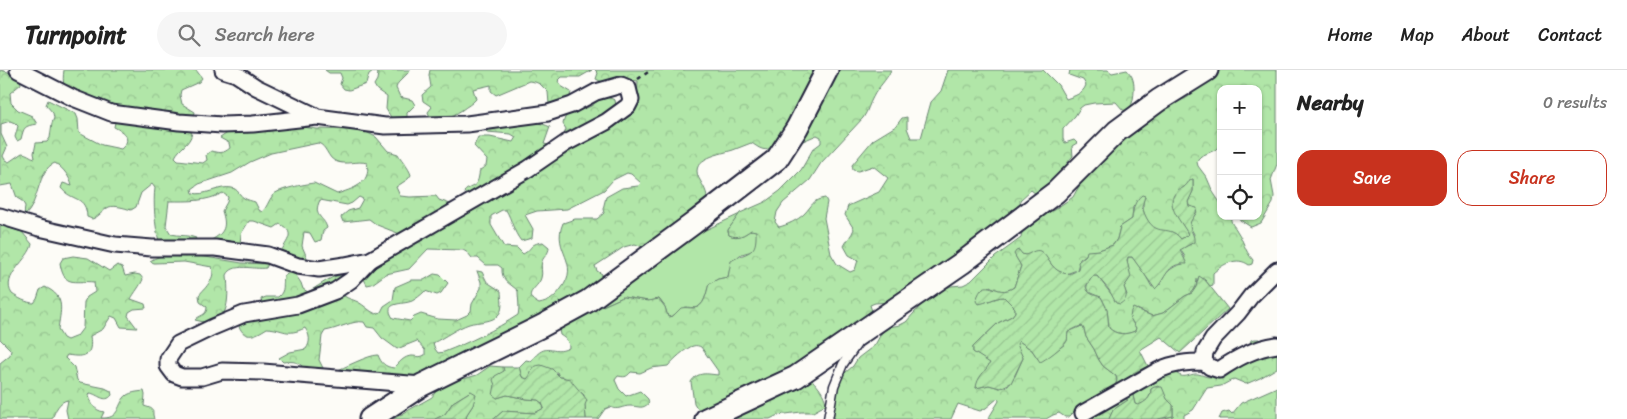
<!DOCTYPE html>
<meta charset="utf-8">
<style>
body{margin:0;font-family:Sriracha,sans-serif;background:#f6f6f6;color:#222}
.controls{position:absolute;right:15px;top:15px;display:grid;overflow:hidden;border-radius:10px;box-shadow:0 1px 4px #0004}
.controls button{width:45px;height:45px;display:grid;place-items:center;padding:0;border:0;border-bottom:1px solid #e0e0e0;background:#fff;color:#222;font:25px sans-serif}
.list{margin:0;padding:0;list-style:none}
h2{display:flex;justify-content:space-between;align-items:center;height:65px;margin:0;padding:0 20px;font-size:21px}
h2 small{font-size:16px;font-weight:400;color:#767676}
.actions{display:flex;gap:10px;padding:15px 20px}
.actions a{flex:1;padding:11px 0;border:1px solid #c8321e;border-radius:15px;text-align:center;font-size:18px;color:#c8321e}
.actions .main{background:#c8321e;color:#fff}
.icon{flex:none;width:28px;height:28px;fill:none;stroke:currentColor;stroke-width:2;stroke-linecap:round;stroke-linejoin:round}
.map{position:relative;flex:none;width:1277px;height:349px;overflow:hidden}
header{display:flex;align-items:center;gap:30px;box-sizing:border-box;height:70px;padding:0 25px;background:#fff;border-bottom:1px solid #e0e0e0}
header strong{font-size:24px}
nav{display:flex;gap:28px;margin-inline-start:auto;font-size:18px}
.search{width:350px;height:45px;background:#f6f6f6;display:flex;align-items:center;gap:12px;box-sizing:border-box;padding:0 18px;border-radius:28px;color:#767676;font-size:19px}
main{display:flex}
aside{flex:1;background:#fff}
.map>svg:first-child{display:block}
.grass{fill:#b1e6a8;stroke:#6a8472}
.forest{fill:url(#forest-crowns);stroke:#6a8472;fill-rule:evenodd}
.garden{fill:url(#garden-furrows);stroke:#6a8472}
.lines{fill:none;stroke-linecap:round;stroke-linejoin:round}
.lane-casing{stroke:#22223b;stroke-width:11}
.street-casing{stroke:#22223b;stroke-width:19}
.secondary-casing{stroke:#22223b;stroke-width:25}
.path{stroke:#22223b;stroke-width:2.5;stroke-dasharray:4 4;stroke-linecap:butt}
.lane{stroke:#fdfcf7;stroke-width:8}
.street{stroke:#fdfcf7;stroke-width:15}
.secondary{stroke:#fdfcf7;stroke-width:21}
</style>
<header>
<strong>Turnpoint</strong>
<div class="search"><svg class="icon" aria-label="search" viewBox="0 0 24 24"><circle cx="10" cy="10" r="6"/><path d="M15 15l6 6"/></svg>Search here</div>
<nav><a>Home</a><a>Map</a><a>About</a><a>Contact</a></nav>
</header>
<main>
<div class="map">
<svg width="1277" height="349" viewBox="0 0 1277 349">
<defs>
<pattern id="forest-crowns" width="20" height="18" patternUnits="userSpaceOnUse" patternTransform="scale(1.25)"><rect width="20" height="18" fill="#b1e6a8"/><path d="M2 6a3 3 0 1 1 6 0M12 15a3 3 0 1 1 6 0" fill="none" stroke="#98c592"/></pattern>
<pattern id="garden-furrows" width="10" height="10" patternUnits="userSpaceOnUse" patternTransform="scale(1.25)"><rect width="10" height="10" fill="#b1e6a8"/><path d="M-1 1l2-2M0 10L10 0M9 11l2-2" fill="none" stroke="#98c592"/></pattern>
</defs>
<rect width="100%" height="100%" fill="#fdfcf7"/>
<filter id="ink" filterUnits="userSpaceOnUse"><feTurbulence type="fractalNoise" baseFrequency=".02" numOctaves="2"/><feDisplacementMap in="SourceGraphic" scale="10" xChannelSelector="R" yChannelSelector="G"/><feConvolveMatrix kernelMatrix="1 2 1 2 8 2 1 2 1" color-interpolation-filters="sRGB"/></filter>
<g filter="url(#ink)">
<path class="grass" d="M740,144L728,160L729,165C738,169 744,165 751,160L757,161C757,166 758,173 755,178C751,183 745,182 740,185C732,191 730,198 728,207L718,209L709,214C706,223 705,236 695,238C692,238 689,237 686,237C679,239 676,246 668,247L665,237L659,229L648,231L623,227L598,238L699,163Z"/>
<g class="forest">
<path d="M0,0L8,2L20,9L21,14L10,23L11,33L18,40L32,46L37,54C24,56 24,57 21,69L17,71L15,67L18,56L15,53L10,51L1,54V64L7,77L3,86L5,90L9,92L22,83C27,83 30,87 35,88L34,83L36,73L47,72L50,68L52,53L54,48L53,43L46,35L48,30L76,44L78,49L79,63L102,75L121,79C133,69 124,62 114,57L115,52L120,50L118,38C110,35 101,29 93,27C73,21 60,27 64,0H196L202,8L199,12L181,20L180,25L182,34L195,42L194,46L184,56L192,63C190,74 179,78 175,87L178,90L203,93L207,90L206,85L211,81C219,83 223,84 230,78L229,73L220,68L229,62L296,56L317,59L362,60L376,67L388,81L398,84C402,91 409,98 411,105L408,109L396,117L400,126L410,127L436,126L439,130L453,135L410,164H400L377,155L369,149L343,152L341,147L348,141L358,138L363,129L359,127L352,133L347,135L320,130C312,147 324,146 327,158L323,161L321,170L315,172L310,163L304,162L302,176L308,190L305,194L280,185C283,173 299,164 280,154L274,158L254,151H249L241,164L240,174H212L211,170C225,163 227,156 222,141L227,132L228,127L223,123C205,132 189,131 169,131L166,156L171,164C179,166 189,165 196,168L193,172L159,171C155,157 153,132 155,118L152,114L141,123L136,137L131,140C125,138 115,135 109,137C103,140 99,147 92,149L87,147C86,125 72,132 61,118L63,113L72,116C70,107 63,98 55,93C37,99 39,136 24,146L25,136L22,131L17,128L12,114L0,116ZM318,73C327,76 327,87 335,91C345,96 357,90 367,93C372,114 352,119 337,124L314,113C306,114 278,119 273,125C268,131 267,138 262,142L259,140L255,132C252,131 247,130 244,128C239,125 238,119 232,118C220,115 203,127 193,123L192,119L199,114L232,103L250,92L271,83Z"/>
<polygon points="325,0 411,0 398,13 396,18 400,27 412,30 415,35 407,43 407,49 392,49 386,39 387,27 377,20 374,15 377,10 378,3 373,1 369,4 366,14 349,20 344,19 340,14 342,8 340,3 329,3"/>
<path d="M430,0H592L580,7H562L558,11L561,16L571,22C569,33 563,36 553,39L549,34L548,22L540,14L535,12L529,11L496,25L491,21V15L473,19L476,29C472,34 467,36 462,40C448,49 447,47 430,47L428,42L432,37L423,31L422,25L431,17L429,5Z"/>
<path d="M595,0H817L784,59C778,65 773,83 762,79C758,78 754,74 751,73C745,75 739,78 733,80C717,85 686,89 701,112C705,119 709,126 706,134L645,178L635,174L624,177L595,196L597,201L602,204L603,212L423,308H411L405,305L333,302C344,298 368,285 378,285C381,293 385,297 394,298C399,293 404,286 412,286C417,286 419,288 425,285V280L417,271L397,279L382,268L374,258L367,257L364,252C353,250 338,259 325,261L322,266L319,290L324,300L311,306C300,294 300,290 283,292L279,288L290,282L306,279C311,272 310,265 305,258C286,267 285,259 267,258C256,265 245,271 239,256C257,243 282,245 303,242L308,240L307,234L262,235L261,229L266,227H278C286,220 282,215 284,206L289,203L295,204L301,213L303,219L308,222C314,219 332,206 337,206C341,205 341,206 345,208L342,224C347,229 352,229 358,232C364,235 369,241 376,244L381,242L384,236L393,230L395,217L411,210H424L434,204L440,205L448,213L441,223L437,225L425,221C421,225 416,229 412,231C403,235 382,231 393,248L410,251L414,247L421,244L438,249L456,250L467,245L471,241L472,234L481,218V212L477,201L482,202L487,212L501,221C501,228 504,238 499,244C493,253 478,251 469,254C457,258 445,267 433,273L435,279L438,283L444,282C470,272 495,260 518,245C520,237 518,229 518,221C510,213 501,211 502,198L498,195H486L478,188H472L468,183L463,180L428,179L409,199L386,204L372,214L367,215L364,209L367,204L381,190L426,162L446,155L477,138L479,133L468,127L464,122C468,117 475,117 477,112C479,109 479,103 480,100L486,96L487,90L474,76L478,67H490L513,72L516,67L511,64L487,62L483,58C504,55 531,47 550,57L544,74L549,75L564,65L566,59L563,54C567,35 579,43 591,36C596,33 599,29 604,26L615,30L616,36L604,57H615L637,32L638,11C625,8 608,17 596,9L598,3ZM627,103L631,104L641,113L638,116L622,118L606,127L603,139L604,143L597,149H575L563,153C551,181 582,192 561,219C554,228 549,232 539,234C520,224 538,219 541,208C543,203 540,196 542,191C544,186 549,184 549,177L543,172C528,174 533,179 523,184L517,178L504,177L491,155V146L502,140H506C512,150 513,161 521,171L532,168L533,159L525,145L537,141L567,139L604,120L613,110Z"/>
<path d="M835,0H891C886,11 878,17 873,27C869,34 868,41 863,48L821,93L810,110L783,133L777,142L775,152L779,157C787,155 798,150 804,144C813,135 812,130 825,128L827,132L824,148L831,184L837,194L850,202L855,200L858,190L849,185L844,176C847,170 852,165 854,159L845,145L848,136L879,122L888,108L873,96L858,101L853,100L852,95L873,70L896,56L902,48L907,47V58L911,68H921L931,32L941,21L948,0H1043L1058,15L1066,29C1074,26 1083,24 1086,15L1083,10L1069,5L1070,0H1108L1112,3L1127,0C1128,1 1132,6 1132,7C1136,15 1134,35 1128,41L1123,40L1116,32L1094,33L1084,35L1080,38L1075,46L1063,59V69L1065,73L1074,70L1077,73L1072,76L1073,86C1065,94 1066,99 1060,107C1054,115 1044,120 1036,124L1031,120L1020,130L1021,140L1011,149L1006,146L996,156L892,232L875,233L870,235L873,244L818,286L706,343L697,338L694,333L691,312C698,301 707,304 718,305V301L701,277C699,276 696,275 693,276C687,277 672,291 668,296L651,298L640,303L631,302C626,308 624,307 618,306L615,310L619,319L626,326L640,321L648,329L649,333C642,340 639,336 630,336C622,336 618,341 610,337L605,339L598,349H586L584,325L564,307H559L557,302L531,305L527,309L522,307L519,297L526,290L531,291C548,269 551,287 569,278C569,271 566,269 560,265L559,260L578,247L623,227L648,231L659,229L665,237L668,247L673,246L681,238C685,237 689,238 694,238C705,237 706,223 709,214L718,209L728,207L731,191C749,180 757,186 756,161L751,160C744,165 738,169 729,165L728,160L740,143L765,132L780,121L801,100L813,79L821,73V67L817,65L803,71H798Z"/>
<path d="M1220,0H1277V94L1271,110L1274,126L1273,133L1261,153L1251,157L1240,150L1239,146H1258V19H1221V83L1220,75L1215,80L1201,86L1198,89L1197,92L1198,96L1207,108L1213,122L1221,134V146H1231C1230,154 1234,155 1237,161C1244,171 1244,180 1253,190L1252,194L1249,195C1237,186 1223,194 1213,203V215L1210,216L1205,210L1197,209L1196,217L1192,223L1185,226L1163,243L1152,246L1137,239L1132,252L1136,258L1135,261C1126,265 1116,265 1109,258L1107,239L1101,227C1086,222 1082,220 1093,206H1097L1112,225H1127L1124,217C1135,201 1125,201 1128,187H1132L1143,201L1152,217L1161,214C1164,203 1172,196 1183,194L1185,187L1180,179L1191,174L1194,164L1190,157V152L1197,142L1189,136L1188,132L1193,121V109C1188,111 1188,114 1184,117C1163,133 1177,144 1187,162L1188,165L1181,169C1172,158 1166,164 1155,159C1145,154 1140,136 1145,126L1133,137L1132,149L1120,157L1117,169L1113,175L1099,180L1087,182L1086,185L1080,189L1077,200L1066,204L1056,200L1043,184L1025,185L1021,184L1016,187L1021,196L1014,217C1005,223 998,221 990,216L978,234L1001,227H1004L1015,238V242L1012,246L998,253L973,277V282L990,292L987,300L980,307L976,318L989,315L1000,318L1008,316L1015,306L1023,288L1016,274L1019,271L1032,280L1038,289L1047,287L1065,274L1067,270L1068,262L1082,256L1084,259L1086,267L1094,279L1099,290L1103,296L1116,306L1117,310L1114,321L1128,330L1113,340L1109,349H1089L1090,345L1088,333L1082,334L1069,347H1065L1059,343L1053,345L1046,349H988L999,331L998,328L986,338L980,341L958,334L951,349H835L832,342L838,309L853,296L858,288L875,275L882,262L889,257L900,255L906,252L930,225L951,216L963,215L971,211L995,187L1021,168L1023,157L1045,141H1052L1073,127L1079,116L1073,107L1158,42L1188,27Z"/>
<path d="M0,155L22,162L32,174C30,189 0,206 12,224C18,228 27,233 34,233L37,229L40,220L45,217C67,227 60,241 58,260L63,268L67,270L77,266L83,258L84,232L87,227L95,222L94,212C74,210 64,218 60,193L63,188L73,186L88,188L109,201L117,195L122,197L125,206L135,204L140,205L143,209C141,215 134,223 131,229L145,234L146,238L134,239L129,242L128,246L137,258L121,257L116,248L111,246L103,259L90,266C93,286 85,288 67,285L65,288L74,297L77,310L80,313L105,318L111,321L112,325C105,334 98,324 90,323L89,326C92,335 94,340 104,342L101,348C119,349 117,337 124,328C128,322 138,322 144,321L145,325L144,336C157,340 151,339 154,349H68L66,340L68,330C59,331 55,341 52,349H0V293L10,285L11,280L0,269Z"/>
<path d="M193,185L242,193L268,194L266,198C254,200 233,192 227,205C229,231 230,260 195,250C199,245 207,246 207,237L200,232L199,225C206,217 216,208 212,197L184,192L154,193L150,191C161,183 180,185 193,185Z"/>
<path d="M1255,269H1259L1265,275L1277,277V298L1260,308L1246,314L1234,309L1221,316L1207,318L1193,340L1184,345V349H1158L1173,346V335L1167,329L1158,316L1151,319C1151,328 1146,332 1138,336L1135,334L1133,326L1136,321L1131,306C1139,290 1162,300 1175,302C1184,311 1189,303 1198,304C1203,305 1205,307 1210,307L1253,281L1250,274L1251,270Z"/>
<polygon points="490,296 503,297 505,301 495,315 497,328 507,325 527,329 538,330 542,333 544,338 535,343 503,341 494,349 466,349 467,344 473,335 471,321 453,332 445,344 436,349 393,349 432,327 438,318 451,310 467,308 477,305"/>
<path d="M805,309L812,310C819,317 824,324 826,333L822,337L813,342H801L778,345L770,349H726Z"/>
<polygon points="1277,317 1277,349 1219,349 1222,343 1229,341 1232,344 1241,333"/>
</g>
<g class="garden">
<path d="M1193,109V121L1188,132L1189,136L1197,138C1197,145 1191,148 1190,154C1190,161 1195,165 1194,172L1180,180L1187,194C1166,192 1166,210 1155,219L1132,187H1128L1127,191L1131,207L1124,217C1127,225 1128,229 1120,234L1116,233L1109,220L1097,206H1093L1086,216C1087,224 1094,225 1101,227L1107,239L1109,258C1116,265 1126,265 1135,261L1136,258L1130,248L1131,241L1133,238L1152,246L1163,243L1185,226L1192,223L1196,217L1199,206L1205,210L1228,239L1180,283L1161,267L1140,280L1148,296L1133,303L1131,306L1136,321L1133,326L1135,334L1138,335C1146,332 1151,328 1151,319L1154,317H1162L1167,329L1173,335V346L1158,349H1109L1113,340L1128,330L1114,321L1117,310L1116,306L1103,296L1099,290L1094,279L1086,267L1084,259L1082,256L1078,257L1068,262C1067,265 1068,268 1067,271C1065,275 1044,291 1040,292L1032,280L1019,271L1017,274L1023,288L1011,313L1000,318L989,315L976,318C977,307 985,302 990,293L973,282V277L998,253L1012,246L1015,242V238L1004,227C995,227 987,233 978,234L976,231C985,201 996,230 1014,217L1021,196L1014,184L1016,181L1019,180L1022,184L1025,185C1030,184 1035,179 1040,181C1049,186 1049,198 1063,203C1067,204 1069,204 1074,202C1079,200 1079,197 1078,192L1086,185L1087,181L1099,180L1113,175L1117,169L1120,157L1132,149C1133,140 1134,131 1142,125L1145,126L1142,137C1154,173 1167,151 1181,169L1188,165L1187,162C1180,150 1164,134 1177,121C1181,117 1180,120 1184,117C1188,114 1188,111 1193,109Z"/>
<path d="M541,295L552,299L560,307L570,309C575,316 582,323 587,330L585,335L586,349H494L503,341L535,343L544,338L542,333L538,330L527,329L507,325L497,328L493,325L495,315L493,310L495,306L504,301L503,297H519L522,307L527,309C534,302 529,296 541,295Z"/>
<polygon points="471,321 476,324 473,335 467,344 466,349 435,349 445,344 453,332"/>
</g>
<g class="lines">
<g class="lane-casing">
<polyline id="lane" points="828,349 834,316 843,294 857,274"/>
</g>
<g class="street-casing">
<g id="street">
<polyline points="223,0 236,4 256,17 314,45"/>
<polyline points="0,146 39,158 115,175 152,178 215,178 268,185 298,196 319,199 345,195 370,190 528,99 566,73 606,52 628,36 631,30 628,18 621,15 596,22 572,35 548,43 467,54 385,56 317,47 253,54 222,55 179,52 111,43 73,28 18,0"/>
<polyline points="370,190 351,210 335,221 298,235 244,244 213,257 178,274 168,289 168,296 174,304 182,307 202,307 222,301 263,302 422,315"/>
<polyline points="1204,292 1205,282 1213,269 1238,243 1251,226 1277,200"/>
<path d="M1083,343L1159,300C1174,293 1188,292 1204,292L1210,297L1219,300C1237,288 1255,278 1277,275"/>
</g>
</g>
<g class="secondary-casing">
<g id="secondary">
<polyline points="370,349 422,315 542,256 588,231 694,153 777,89 797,58 827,0"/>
<polyline points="706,349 796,307 962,193 1056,122 1117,61 1159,30 1207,0"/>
</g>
</g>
<polyline class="path" points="638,9 651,0"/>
<use href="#lane" class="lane"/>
<use href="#street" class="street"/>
<use href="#secondary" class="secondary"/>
</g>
</g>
</svg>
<div class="controls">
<button>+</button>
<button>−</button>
<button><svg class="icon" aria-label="locate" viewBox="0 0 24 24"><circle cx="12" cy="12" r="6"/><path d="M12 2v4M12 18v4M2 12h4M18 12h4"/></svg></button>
</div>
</div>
<aside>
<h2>Nearby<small>0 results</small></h2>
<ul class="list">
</ul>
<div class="actions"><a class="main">Save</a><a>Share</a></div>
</aside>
</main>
